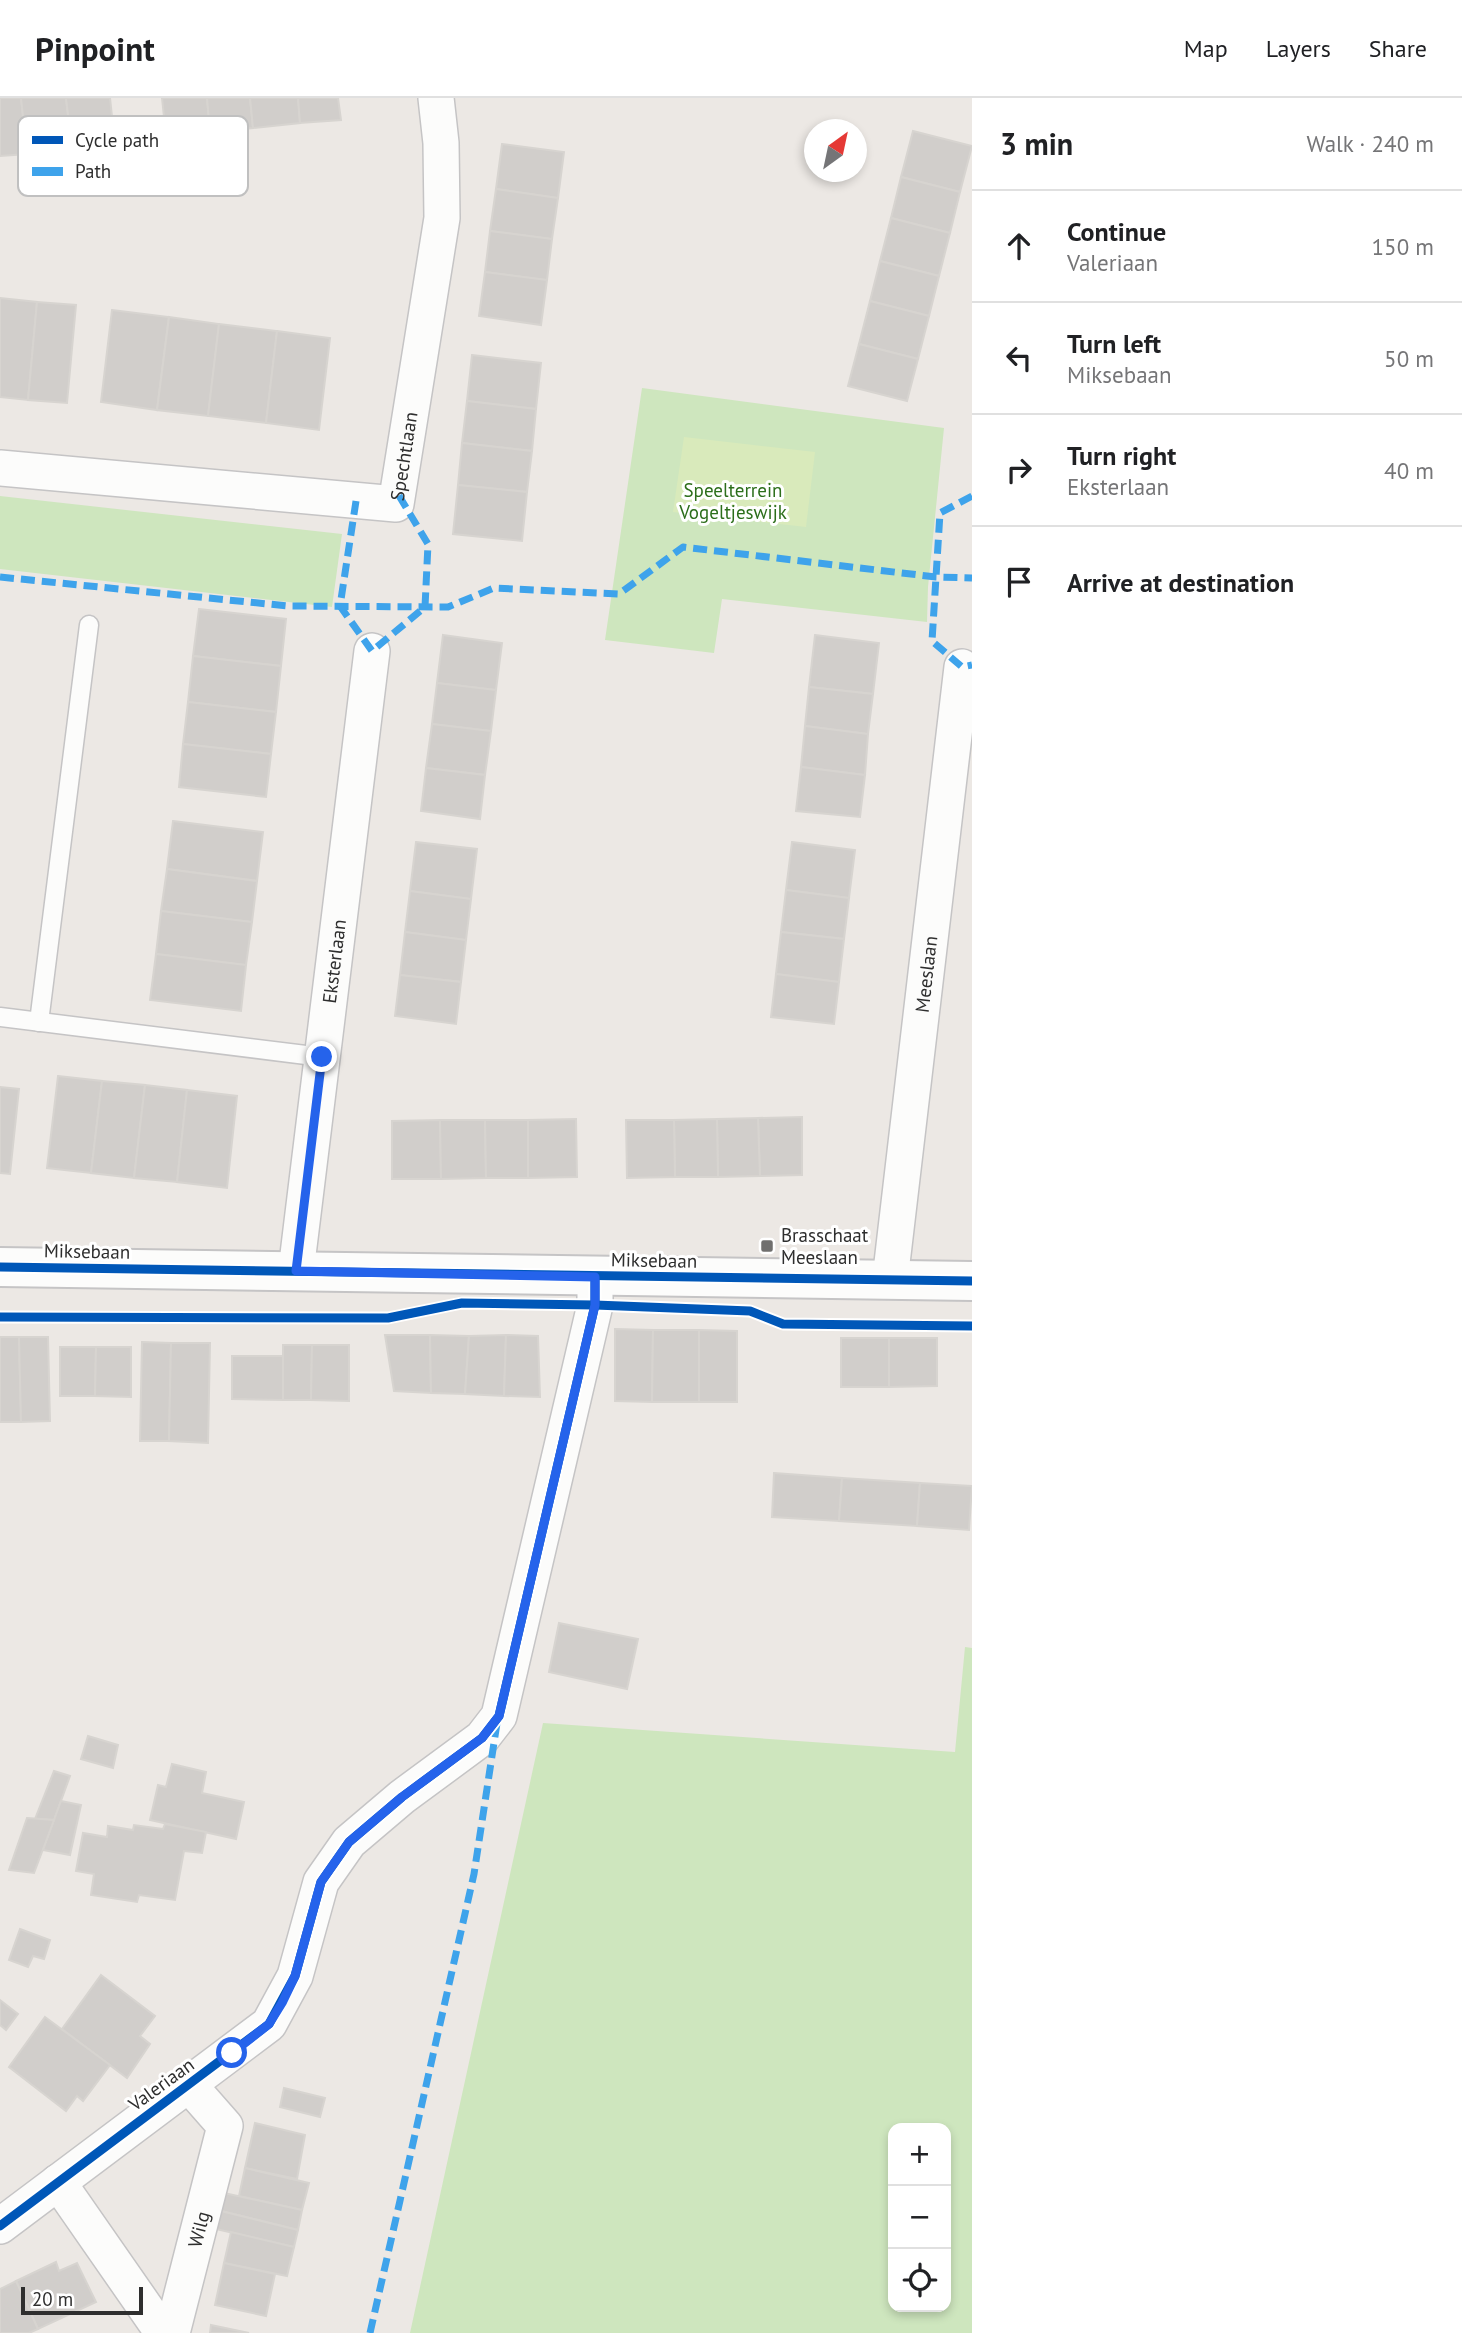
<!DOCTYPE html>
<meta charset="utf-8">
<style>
body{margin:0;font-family:"PT Sans",sans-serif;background:#f6f6f6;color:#202124}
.controls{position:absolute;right:21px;bottom:21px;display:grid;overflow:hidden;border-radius:14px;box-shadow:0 4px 10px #0003}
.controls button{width:63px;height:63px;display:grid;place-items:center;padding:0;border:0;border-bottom:2px solid #e0e0e0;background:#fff;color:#202124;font:35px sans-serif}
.compass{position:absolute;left:804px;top:21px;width:63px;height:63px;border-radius:50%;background:#fff;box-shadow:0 4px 10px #0003;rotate:33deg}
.scale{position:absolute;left:21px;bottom:18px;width:122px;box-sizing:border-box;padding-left:7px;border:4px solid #2e2e2e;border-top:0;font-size:19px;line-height:24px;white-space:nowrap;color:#2e2e2e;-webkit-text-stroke:5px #fff;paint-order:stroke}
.stop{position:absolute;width:21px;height:21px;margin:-16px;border:5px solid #2563eb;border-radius:50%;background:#fff}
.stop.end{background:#2563eb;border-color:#fff;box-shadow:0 2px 7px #0008}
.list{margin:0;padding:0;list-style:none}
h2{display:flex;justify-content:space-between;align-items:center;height:91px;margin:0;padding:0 28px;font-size:30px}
h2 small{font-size:23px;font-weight:400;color:#757577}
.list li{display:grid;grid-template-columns:46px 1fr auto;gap:21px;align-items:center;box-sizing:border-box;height:112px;padding:0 28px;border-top:2px solid #e0e0e0}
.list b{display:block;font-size:26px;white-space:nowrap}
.list p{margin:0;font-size:23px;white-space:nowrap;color:#757577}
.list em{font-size:23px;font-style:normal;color:#757577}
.icon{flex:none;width:38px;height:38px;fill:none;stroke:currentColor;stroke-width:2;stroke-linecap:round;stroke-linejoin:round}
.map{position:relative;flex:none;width:972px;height:2235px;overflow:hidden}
header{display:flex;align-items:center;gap:42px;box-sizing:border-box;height:98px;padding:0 35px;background:#fff;border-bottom:2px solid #e0e0e0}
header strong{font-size:33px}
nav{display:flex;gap:38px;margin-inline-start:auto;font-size:24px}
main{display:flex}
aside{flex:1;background:#fff}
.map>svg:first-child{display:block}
.green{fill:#cee6be;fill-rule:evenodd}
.pitch{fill:#d9eabb}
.building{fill:#d1cecb;stroke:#d7d4d0;stroke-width:2}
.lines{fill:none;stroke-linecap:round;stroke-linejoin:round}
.service-casing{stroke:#c5c4c5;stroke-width:21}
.minor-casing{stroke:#c5c4c5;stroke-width:38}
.tertiary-casing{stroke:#c5c4c5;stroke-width:42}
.service{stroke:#fcfcfb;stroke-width:18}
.minor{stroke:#fcfcfb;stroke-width:35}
.tertiary{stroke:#fcfcfb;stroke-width:38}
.quiet{stroke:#3ea3eb;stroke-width:7;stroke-dasharray:14 7;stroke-linecap:butt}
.cycleway-casing{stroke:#fff;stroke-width:13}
.cycleway{stroke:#0057b8;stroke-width:9}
.route{stroke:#2563eb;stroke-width:9}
.poi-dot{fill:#706f6e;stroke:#fff;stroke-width:2.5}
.labels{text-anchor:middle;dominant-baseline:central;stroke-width:6;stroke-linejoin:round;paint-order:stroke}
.street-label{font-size:19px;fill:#2e2e2e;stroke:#fff}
.park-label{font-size:19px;fill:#2c6e1b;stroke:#fff}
.poi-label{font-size:19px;fill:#2e2e2e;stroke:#fff;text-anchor:start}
.key{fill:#fff;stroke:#c0c0c0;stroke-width:2}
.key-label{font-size:19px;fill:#2e2e2e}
</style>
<header>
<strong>Pinpoint</strong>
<nav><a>Map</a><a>Layers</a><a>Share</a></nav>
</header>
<main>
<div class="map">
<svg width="972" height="2235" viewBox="0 0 972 2235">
<rect width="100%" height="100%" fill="#ece8e4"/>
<g class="green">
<polygon points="642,290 944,330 928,489 927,524 722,501 714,555 605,542"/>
<polygon points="0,398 342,436 332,509 0,471"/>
<path d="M965,1549L972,1550V2235H410L543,1625L955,1654ZM893,2030H946V2209H893Z"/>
</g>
<polygon class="pitch" points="684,339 815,354 806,429 673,414"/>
<g class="building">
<polygon points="0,0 21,0 27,56 0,58"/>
<polygon points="21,0 66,0 72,51 27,56"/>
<polygon points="66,0 110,0 115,46 72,51"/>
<polygon points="162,0 207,0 210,34 166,38"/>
<polygon points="207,0 250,0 253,30 210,34"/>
<polygon points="250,0 298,0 300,25 253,30"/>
<polygon points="298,0 338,0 341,22 300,25"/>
<polygon points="913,33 972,48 960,94 901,79"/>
<polygon points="502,46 564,54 558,100 496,91"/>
<polygon points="901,79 960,94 950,135 891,120"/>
<polygon points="496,91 558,100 552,141 490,133"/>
<polygon points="891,120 950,135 939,178 880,163"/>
<polygon points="490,133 552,141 547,182 485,174"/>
<polygon points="880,163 939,178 929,218 870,203"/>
<polygon points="485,174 547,182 541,227 479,218"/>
<polygon points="0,200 37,204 28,302 0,299"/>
<polygon points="870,203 929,218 918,261 859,246"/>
<polygon points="37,204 76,207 67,305 28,302"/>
<polygon points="112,212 169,219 157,312 101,304"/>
<polygon points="169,219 219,226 208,318 157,312"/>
<polygon points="219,226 277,233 266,325 208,318"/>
<polygon points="277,233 330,240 319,332 266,325"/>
<polygon points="859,246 918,261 907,303 848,288"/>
<polygon points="472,257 541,265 536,311 467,303"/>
<polygon points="467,303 536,311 532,353 462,345"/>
<polygon points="462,345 532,353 527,394 458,387"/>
<polygon points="458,387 527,394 522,443 453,436"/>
<polygon points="199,511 286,521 281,568 193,558"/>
<polygon points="443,537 502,545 496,592 437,585"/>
<polygon points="815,537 879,545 873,596 809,589"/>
<polygon points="193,558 281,568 276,614 188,604"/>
<polygon points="437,585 496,592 491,633 432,626"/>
<polygon points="809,589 873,596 868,636 805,628"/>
<polygon points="188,604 276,614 271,656 183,646"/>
<polygon points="432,626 491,633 485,677 426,670"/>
<polygon points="805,628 868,636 865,677 801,669"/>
<polygon points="183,646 271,656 266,699 179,689"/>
<polygon points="801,669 865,677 860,719 796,713"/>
<polygon points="426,670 485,677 480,721 421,713"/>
<polygon points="173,723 263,734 257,783 167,771"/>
<polygon points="416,744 477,751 471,801 410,793"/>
<polygon points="792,744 855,752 849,800 786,792"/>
<polygon points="167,771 257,783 252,824 161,813"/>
<polygon points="786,792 849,800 844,841 781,834"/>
<polygon points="410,793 471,801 466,842 405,834"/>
<polygon points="161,813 252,824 246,867 156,856"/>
<polygon points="405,834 466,842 461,884 400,877"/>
<polygon points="781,834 844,841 839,884 776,876"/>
<polygon points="156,856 246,867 241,913 150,902"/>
<polygon points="776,876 839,884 834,926 771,919"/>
<polygon points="400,877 461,884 456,926 395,918"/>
<polygon points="58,978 102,983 91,1075 47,1070"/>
<polygon points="102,983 145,987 134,1080 91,1075"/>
<polygon points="145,987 187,992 177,1084 134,1080"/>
<polygon points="0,989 19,991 10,1076 0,1075"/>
<polygon points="187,992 237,998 227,1090 177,1084"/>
<polygon points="802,1019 802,1077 760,1078 758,1020"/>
<polygon points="758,1020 760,1078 718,1079 717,1021"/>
<polygon points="576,1021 577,1079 528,1080 528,1022"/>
<polygon points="717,1021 718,1079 675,1079 674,1022"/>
<polygon points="440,1022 441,1081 392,1081 392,1023"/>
<polygon points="440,1022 485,1022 486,1080 441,1081"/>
<polygon points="485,1022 528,1022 528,1080 486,1080"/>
<polygon points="626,1022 674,1022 675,1079 627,1080"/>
<polygon points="615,1231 653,1232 652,1304 615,1303"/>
<polygon points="653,1232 699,1232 699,1304 652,1304"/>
<polygon points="699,1232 737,1233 737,1304 699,1304"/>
<polygon points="385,1237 430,1237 431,1295 394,1293"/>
<polygon points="430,1237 469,1238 465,1296 431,1295"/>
<polygon points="506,1237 504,1298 465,1296 469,1238"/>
<polygon points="506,1237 538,1238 540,1299 504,1298"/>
<polygon points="0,1239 19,1239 21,1324 0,1324"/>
<polygon points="19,1239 48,1239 50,1323 21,1324"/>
<rect x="841" y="1240" width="48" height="49"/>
<polygon points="889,1240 937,1240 937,1288 889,1289"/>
<polygon points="142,1244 171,1245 169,1343 140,1343"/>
<polygon points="171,1245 210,1245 208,1345 169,1343"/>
<polygon points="283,1247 312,1247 311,1302 283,1302"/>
<polygon points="312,1247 349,1247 349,1303 311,1302"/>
<polygon points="60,1249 96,1249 95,1298 60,1298"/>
<polygon points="96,1249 131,1249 131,1299 95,1298"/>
<polygon points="232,1258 283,1258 283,1302 232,1301"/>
<polygon points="774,1375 842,1380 839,1423 772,1419"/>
<polygon points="842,1380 920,1385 917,1428 839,1423"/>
<polygon points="920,1385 972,1388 969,1432 917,1428"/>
<polygon points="559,1525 638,1541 627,1591 549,1574"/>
<polygon points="88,1638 118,1647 113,1670 81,1661"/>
<polygon points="172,1666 206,1674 202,1695 244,1704 236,1741 150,1722 158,1687 166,1689"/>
<polygon points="54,1673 70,1678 54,1722 35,1721"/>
<polygon points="61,1703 81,1707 70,1757 43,1752"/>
<polygon points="27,1720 54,1722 34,1775 9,1772"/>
<polygon points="165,1726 206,1734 202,1755 184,1753 175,1802 139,1797 137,1804 91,1797 94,1776 76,1773 83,1735 107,1739 108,1728 133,1732 134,1727 163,1731"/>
<polygon points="20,1831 50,1842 44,1861 33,1858 28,1869 9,1862"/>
<polygon points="101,1877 155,1918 140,1938 150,1946 127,1980 62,1931"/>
<polygon points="0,1902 18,1916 6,1932 0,1927"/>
<polygon points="45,1919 110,1967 83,2003 77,1998 66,2013 9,1969"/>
<polygon points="284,1990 325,2000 320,2019 280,2009"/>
<polygon points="255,2025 305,2037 297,2081 245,2070"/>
<polygon points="245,2070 309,2085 302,2112 239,2098"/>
<polygon points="224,2095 302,2112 298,2132 221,2113"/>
<polygon points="221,2113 298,2132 294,2149 216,2131"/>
<polygon points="231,2134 294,2149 287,2178 224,2165"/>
<polygon points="56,2164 59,2173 77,2165 96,2204 38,2231 16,2183"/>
<polygon points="224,2165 275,2176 266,2218 215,2207"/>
<polygon points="16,2183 38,2231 29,2235 0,2235 0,2191"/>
<polygon points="211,2227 249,2235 210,2235"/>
</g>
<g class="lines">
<g class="service-casing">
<g id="service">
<polyline points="0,919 322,959"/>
<polyline points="39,924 89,527"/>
</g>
</g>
<g class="minor-casing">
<g id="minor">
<path id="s1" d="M0,370L396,406L442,120L441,45L436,0"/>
<path id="s2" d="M296,1173L372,553"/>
<path id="s3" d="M890,1182L962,569"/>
<polyline points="58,2084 163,2235"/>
<polyline points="0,2128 269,1926 295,1878 321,1784 349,1744 402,1699 482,1640 499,1618 595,1207 595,1179"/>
<path id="s4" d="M172,2235L225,2028L189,1987"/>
</g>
</g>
<g class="tertiary-casing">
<polyline id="tertiary" points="0,1169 972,1183"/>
</g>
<use href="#service" class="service"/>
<use href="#minor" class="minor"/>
<use href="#tertiary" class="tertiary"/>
<g class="quiet">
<polyline points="972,398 940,415 932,543 962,569 972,567"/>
<polyline points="356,403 340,508 372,553 425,509 428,446 398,396"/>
<polyline points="0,479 288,508 448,509 494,490 619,496 683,449 936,479 972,480"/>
<polyline points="370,2235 474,1776 497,1625"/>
</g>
<g class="cycleway-casing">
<g id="cycleway">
<polyline points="0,1169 972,1183"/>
<polyline points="0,1219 388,1220 462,1205 595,1207 750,1213 783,1226 972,1228"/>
<polyline points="0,2128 269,1926 295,1878 321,1784 349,1744 402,1699 482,1640 499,1618 595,1207 595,1179"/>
</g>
</g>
<use href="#cycleway" class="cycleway"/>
</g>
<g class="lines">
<polyline class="route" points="232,1955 269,1926 282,1905 295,1878 321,1784 349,1744 402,1699 482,1640 499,1618 595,1207 595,1179 296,1173 322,959"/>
</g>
<rect class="poi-dot" x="760" y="1141" width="14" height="14" rx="3.5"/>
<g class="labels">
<g class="street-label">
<text stroke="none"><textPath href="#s1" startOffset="446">Spechtlaan</textPath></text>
<text stroke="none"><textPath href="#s2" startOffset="312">Eksterlaan</textPath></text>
<text stroke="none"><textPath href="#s3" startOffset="308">Meeslaan</textPath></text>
<text transform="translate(87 1153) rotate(1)">Miksebaan</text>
<text transform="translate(654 1162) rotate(1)">Miksebaan</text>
<text transform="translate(161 1986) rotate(-36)">Valeriaan</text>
<text stroke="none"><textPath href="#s4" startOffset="107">Wilg</textPath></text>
</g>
<g class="park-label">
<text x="733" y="392">Speelterrein<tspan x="733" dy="22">Vogeltjeswijk</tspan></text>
</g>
<g class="poi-label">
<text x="781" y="1137">Brasschaat<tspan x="781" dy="22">Meeslaan</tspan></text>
</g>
</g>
<rect x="18" y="18" width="230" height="80" rx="10" class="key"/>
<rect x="32" y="38" width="31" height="8" fill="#0057b8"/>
<rect x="32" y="69" width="31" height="9" fill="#3ea3eb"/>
<g class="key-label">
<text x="75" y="49">Cycle path</text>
<text x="75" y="80">Path</text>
</g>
</svg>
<div class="controls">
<button>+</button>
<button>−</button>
<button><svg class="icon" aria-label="locate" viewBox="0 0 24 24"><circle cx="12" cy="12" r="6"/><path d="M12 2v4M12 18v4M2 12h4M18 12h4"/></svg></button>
</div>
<svg class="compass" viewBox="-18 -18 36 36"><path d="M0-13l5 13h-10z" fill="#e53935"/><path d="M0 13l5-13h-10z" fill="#757577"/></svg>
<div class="scale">20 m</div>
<div class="stop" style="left:232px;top:1955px"></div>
<div class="stop end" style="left:322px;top:959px"></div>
</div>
<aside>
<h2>3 min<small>Walk · 240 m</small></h2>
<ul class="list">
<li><svg class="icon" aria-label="ahead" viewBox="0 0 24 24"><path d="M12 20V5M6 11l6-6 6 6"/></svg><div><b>Continue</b><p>Valeriaan</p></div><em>150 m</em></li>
<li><svg class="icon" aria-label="left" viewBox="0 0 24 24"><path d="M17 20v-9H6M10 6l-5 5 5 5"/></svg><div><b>Turn left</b><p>Miksebaan</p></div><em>50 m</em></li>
<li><svg class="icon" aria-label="right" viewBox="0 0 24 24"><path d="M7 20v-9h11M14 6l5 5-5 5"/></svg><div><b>Turn right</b><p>Eksterlaan</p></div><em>40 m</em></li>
<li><svg class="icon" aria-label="arrive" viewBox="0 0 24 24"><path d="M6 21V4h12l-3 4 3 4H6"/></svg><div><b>Arrive at destination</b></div></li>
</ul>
</aside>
</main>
